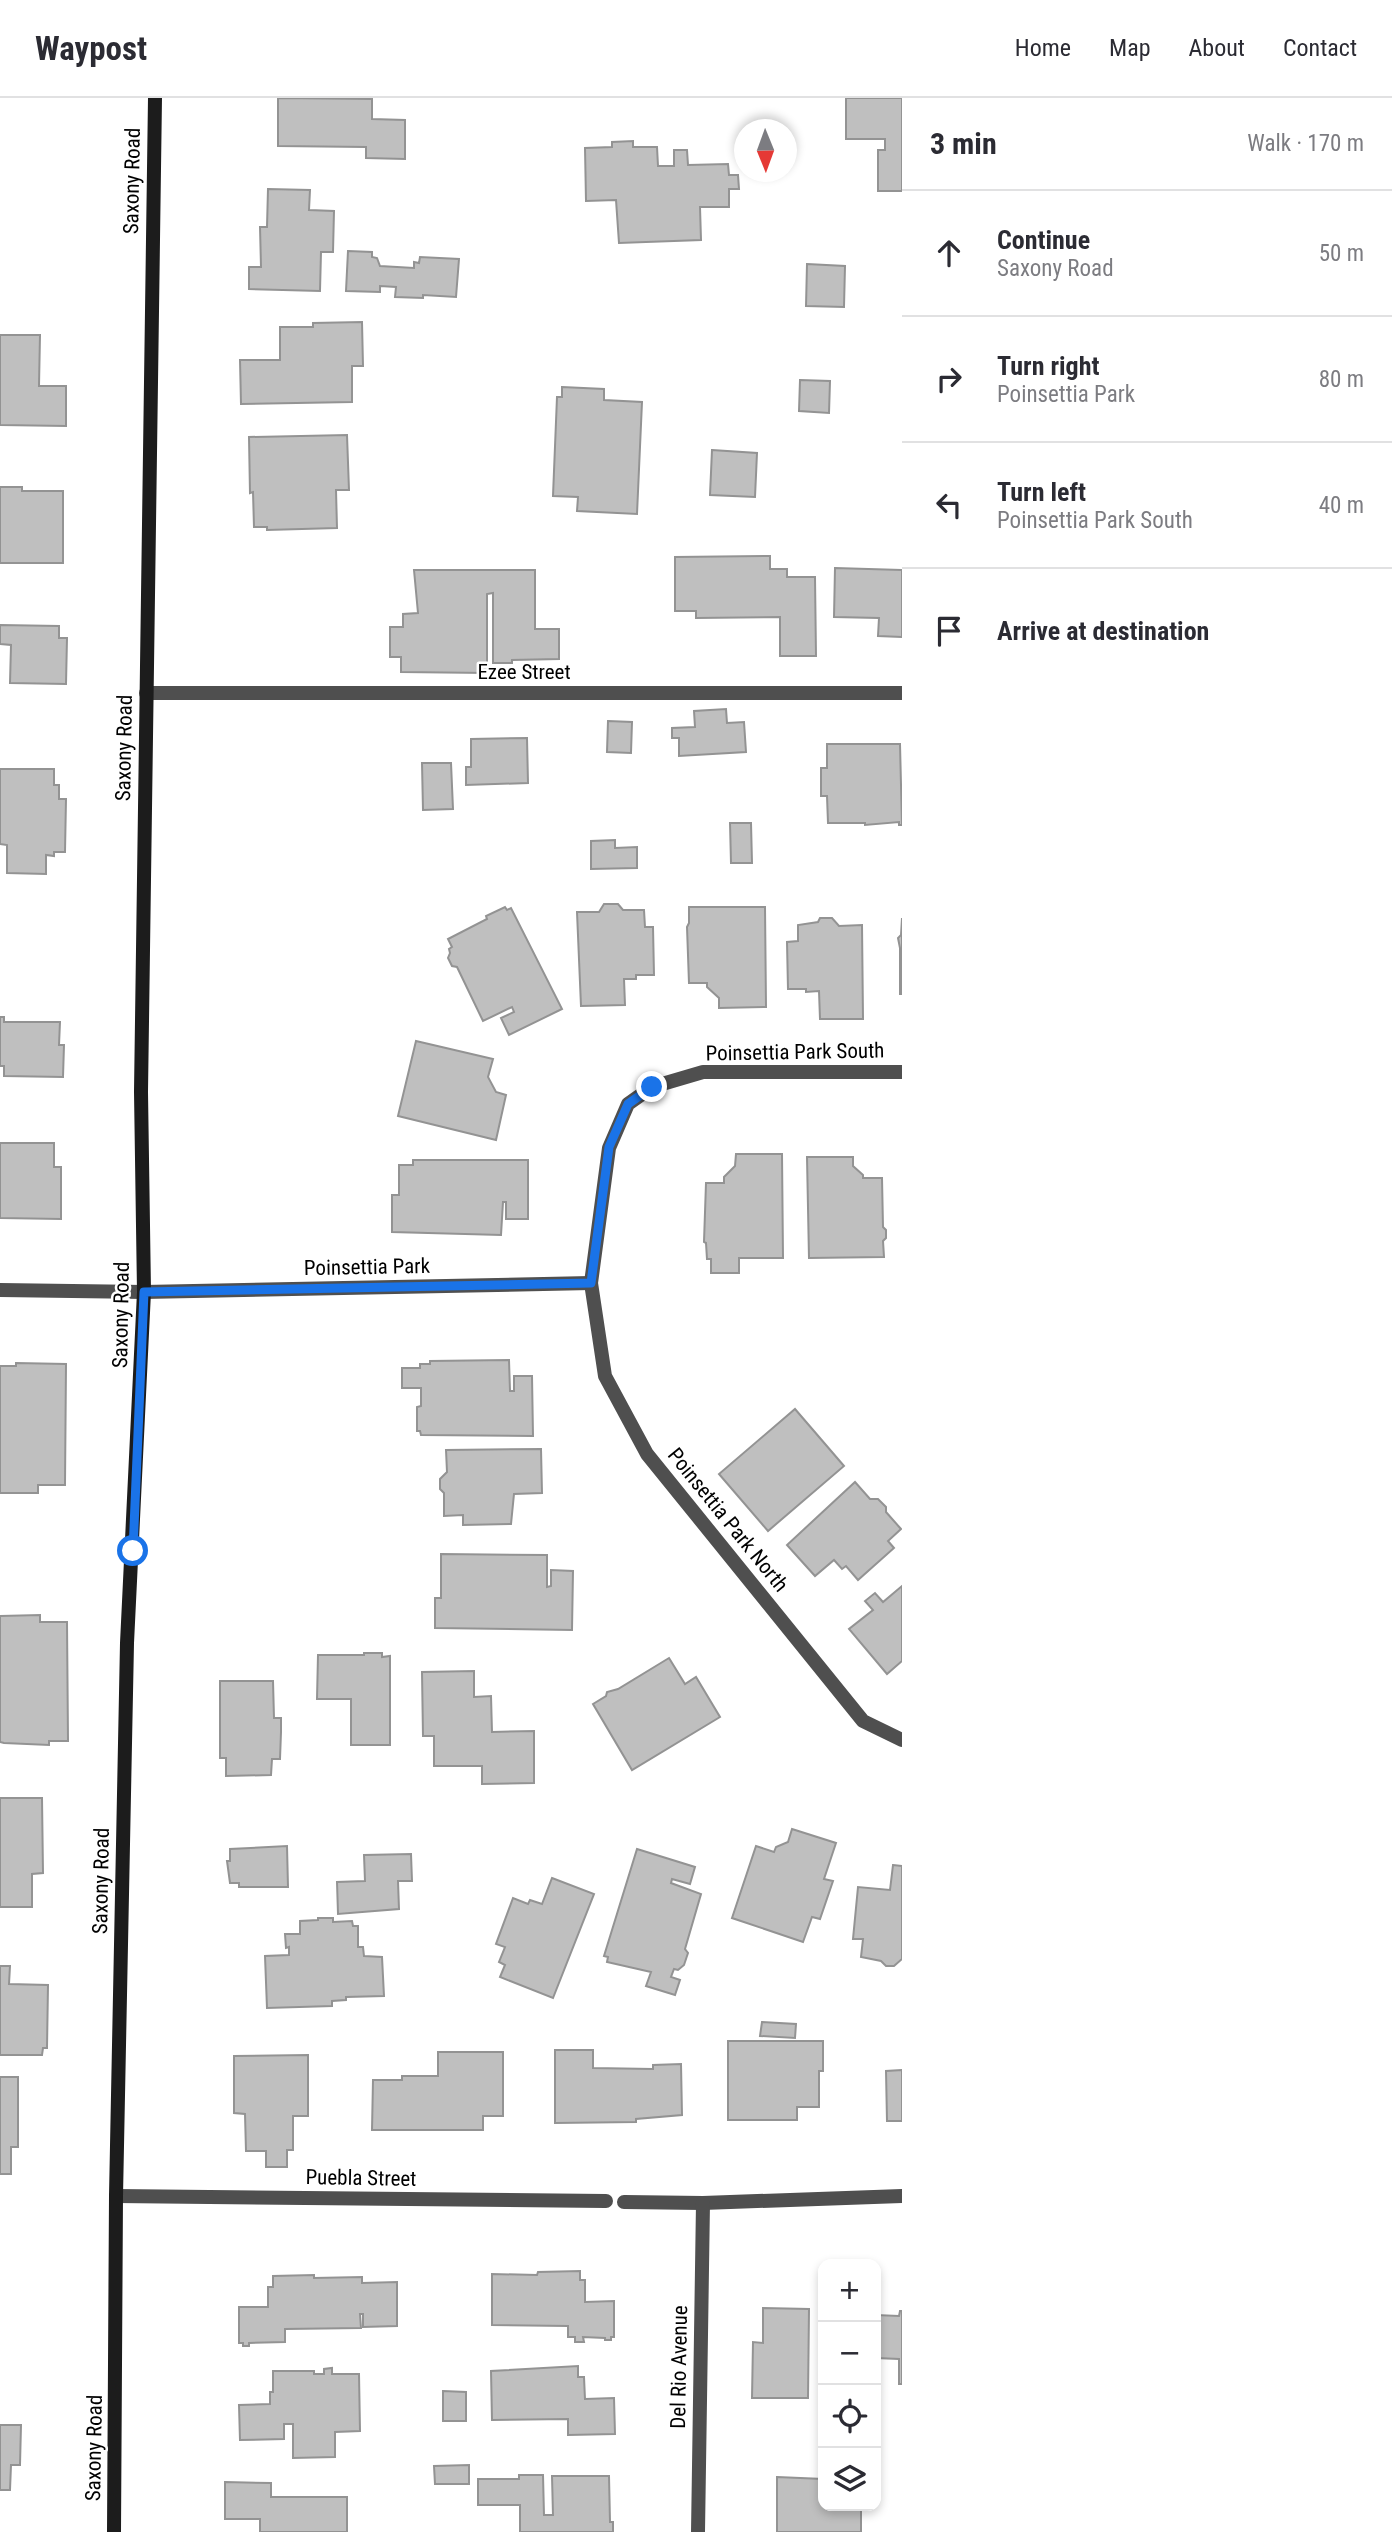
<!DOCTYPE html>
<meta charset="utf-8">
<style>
body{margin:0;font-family:"Roboto Condensed",sans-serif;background:#f7f7f7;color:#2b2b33}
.controls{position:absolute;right:21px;bottom:21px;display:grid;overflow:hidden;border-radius:14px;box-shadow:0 4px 10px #0003}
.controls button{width:63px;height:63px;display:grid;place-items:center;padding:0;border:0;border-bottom:2px solid #e1e1e2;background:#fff;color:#2b2b33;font:35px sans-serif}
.compass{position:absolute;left:734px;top:21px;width:63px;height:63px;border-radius:50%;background:#fff;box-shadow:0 4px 10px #0003;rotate:179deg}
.stop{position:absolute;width:21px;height:21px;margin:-16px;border:5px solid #1a73e8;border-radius:50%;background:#fff}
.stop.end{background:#1a73e8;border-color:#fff;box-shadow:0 2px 7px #0008}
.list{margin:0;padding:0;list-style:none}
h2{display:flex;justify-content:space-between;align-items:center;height:91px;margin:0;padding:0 28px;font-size:30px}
h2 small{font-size:23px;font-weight:400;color:#7c7c81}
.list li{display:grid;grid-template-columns:46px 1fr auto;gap:21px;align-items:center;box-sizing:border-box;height:126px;padding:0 28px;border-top:2px solid #e1e1e2}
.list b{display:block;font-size:26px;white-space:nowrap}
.list p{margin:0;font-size:23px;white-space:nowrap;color:#7c7c81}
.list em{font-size:23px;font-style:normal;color:#7c7c81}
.icon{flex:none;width:38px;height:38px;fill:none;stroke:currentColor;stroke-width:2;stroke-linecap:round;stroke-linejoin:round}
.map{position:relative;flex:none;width:902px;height:2434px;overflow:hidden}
header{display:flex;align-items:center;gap:42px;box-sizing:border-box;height:98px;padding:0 35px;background:#fff;border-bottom:2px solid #e1e1e2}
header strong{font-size:33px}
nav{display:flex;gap:38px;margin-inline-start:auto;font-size:24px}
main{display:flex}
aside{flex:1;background:#fff}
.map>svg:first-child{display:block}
.building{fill:#bfbfbf;stroke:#939393;stroke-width:2}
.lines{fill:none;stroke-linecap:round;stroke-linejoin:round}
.street{stroke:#4f4f4f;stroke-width:14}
.secondary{stroke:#1c1c1c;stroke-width:14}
.route{stroke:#1a73e8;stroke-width:9}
.labels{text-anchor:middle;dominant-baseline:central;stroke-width:5;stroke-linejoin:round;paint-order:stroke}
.street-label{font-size:21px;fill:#000;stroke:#fff}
</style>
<header>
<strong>Waypost</strong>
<nav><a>Home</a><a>Map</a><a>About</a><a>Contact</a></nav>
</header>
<main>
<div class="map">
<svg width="902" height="2434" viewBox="0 0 902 2434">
<rect width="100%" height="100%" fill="#fff"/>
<g class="building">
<polygon points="278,0 372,1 372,21 405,22 405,61 366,60 366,49 278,48"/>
<polygon points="846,0 902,0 902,93 878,93 878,52 885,52 885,41 846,41"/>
<polygon points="633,43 633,49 657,49 658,68 674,68 674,52 687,52 688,67 728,66 729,77 738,77 739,91 729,91 729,109 700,109 701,142 619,145 616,102 586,103 585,50 612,49 612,44"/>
<polygon points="268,91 310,92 309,112 334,113 333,154 321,154 320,193 249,191 249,169 261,169 260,129 267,129"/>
<polygon points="348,153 372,154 372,159 377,160 380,168 414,170 414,164 419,165 420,159 459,161 456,199 423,197 423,200 395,199 396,189 380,188 380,194 346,193"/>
<polygon points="807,166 845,168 844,209 806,208"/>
<polygon points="362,224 363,268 352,268 352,304 241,306 240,262 280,262 280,229 313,229 313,225"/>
<polygon points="0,237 40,237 39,288 66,288 66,328 0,327"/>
<polygon points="800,282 830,283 829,315 799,313"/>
<polygon points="562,289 604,291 604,302 642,304 637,416 577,413 578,399 553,398 557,299 562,299"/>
<polygon points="347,337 349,392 336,392 337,430 267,432 267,429 254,429 253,394 250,395 249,339"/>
<polygon points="712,352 757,355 755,399 710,397"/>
<polygon points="0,389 22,389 22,393 63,393 63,465 0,465"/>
<polygon points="770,458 770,471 787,471 787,479 815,479 816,558 780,558 780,519 696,520 696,513 675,513 675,459"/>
<polygon points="835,470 902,472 902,539 878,538 879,520 834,519"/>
<polygon points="414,472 535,472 535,531 559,531 559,561 512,562 512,565 493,565 493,495 487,496 487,575 401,574 401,559 390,559 390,529 403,529 403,516 418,515"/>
<polygon points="0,527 59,528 59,540 67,540 66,586 10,585 11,547 0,546"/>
<polygon points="726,611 727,625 744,624 746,654 679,658 679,640 672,640 672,630 695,629 694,613"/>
<polygon points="608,623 632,624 631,655 607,654"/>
<polygon points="527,640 528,685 466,687 466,669 471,669 471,641"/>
<polygon points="827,646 900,646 902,727 899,727 899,724 865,727 865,725 828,725 827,698 821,698 821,670 827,670"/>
<polygon points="422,665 451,665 453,711 423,712"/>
<polygon points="0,671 54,671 54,687 59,687 59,701 66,701 65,754 54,754 54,758 46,757 46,776 7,775 7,747 0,746"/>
<polygon points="730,725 751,725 752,765 731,765"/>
<polygon points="615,742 615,750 637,749 637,770 591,771 591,743"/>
<polygon points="604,806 618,806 623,812 644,812 645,829 653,829 654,877 636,877 636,881 624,881 625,907 581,908 577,814 599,814"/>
<polygon points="505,809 507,812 511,810 562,911 509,937 501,920 514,914 512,909 483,923 457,869 452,868 448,860 450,855 449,851 452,849 448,841 487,821 486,818"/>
<polygon points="689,809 765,809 766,909 719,910 719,900 707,889 707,885 689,885 687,829 689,825"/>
<polygon points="820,820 832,820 839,828 862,827 863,921 820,921 819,893 806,894 806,891 788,891 787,844 798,843 798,827 818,824"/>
<polygon points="902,820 902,896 900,896 900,850 898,840 901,837"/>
<polygon points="0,919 4,919 4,924 60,924 59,947 64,947 63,979 4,978 4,968 0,968"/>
<polygon points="416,943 493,961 488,979 496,994 506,997 496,1042 398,1018"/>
<polygon points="0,1045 54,1045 54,1069 61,1069 61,1121 0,1120"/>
<polygon points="736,1056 782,1056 783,1160 739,1160 739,1175 711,1175 711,1161 707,1161 706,1145 704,1144 706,1085 724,1085 724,1079 735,1068"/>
<polygon points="807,1059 853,1059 853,1068 863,1077 863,1080 882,1080 883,1129 886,1132 886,1140 883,1143 884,1159 809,1160"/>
<polygon points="413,1062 528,1062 528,1121 506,1121 506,1104 503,1104 501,1137 392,1134 392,1097 399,1097 399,1067 413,1067"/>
<polygon points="509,1262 510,1293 514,1293 514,1278 532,1278 533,1338 421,1337 420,1333 417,1333 417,1309 421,1308 421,1290 402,1290 402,1270 420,1270 420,1266 430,1266 430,1263"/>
<polygon points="16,1265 66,1266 65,1387 38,1387 38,1395 0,1395 0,1268 16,1268"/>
<polygon points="795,1311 844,1368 768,1433 719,1376"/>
<polygon points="541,1351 542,1395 514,1396 511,1426 463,1427 463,1417 444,1418 444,1395 440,1391 440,1381 447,1374 446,1352"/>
<polygon points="855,1384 870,1401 878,1401 886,1409 886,1414 901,1431 888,1443 894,1450 858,1482 846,1468 842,1471 834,1462 815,1478 787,1447"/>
<polygon points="441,1456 547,1457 547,1489 551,1488 551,1472 573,1473 572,1532 435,1530 435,1500 441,1500"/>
<polygon points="902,1488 902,1563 887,1576 849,1531 873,1512 865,1503 875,1495 883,1504"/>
<polygon points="40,1517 40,1524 67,1524 68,1643 49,1643 49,1647 4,1645 0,1644 0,1518"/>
<polygon points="364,1555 382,1555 382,1559 390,1558 390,1647 351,1647 351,1601 317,1601 318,1557 364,1557"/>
<polygon points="669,1560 685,1586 696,1579 720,1619 632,1672 593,1606 606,1598 607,1594 618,1591"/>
<polygon points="474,1573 474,1599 491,1598 492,1634 534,1633 534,1685 482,1686 482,1668 434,1668 434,1638 423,1638 422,1574"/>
<polygon points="220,1583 273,1583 274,1620 281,1620 281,1634 280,1661 272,1661 271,1677 226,1678 226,1660 220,1660"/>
<polygon points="0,1700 42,1700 43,1775 32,1776 32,1809 0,1809"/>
<polygon points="792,1731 836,1745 824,1781 833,1783 820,1821 812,1819 803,1844 732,1820 756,1748 774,1754 776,1749 788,1744"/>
<polygon points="287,1748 288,1789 239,1789 239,1785 230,1785 227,1763 230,1763 230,1751"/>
<polygon points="637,1751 695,1769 690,1786 672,1781 671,1785 701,1796 685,1851 688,1855 684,1867 678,1872 674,1871 671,1879 680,1882 675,1897 646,1888 651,1874 607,1864 608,1859 604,1858"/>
<polygon points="411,1756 412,1783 398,1783 399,1811 338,1816 337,1784 365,1783 364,1757"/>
<polygon points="893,1767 902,1768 902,1861 894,1868 886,1868 881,1863 861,1859 863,1841 853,1841 858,1789 890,1792"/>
<polygon points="552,1780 594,1796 553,1900 500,1879 505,1867 499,1864 505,1849 496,1846 513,1800 528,1806 530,1802 542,1806"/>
<polygon points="318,1820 333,1820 333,1824 352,1823 353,1828 358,1828 358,1849 363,1849 364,1858 382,1859 384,1898 346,1899 346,1902 332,1903 332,1908 267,1910 265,1858 289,1857 289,1849 286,1850 285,1836 300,1836 300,1823 318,1822"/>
<polygon points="0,1868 10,1868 9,1886 48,1887 47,1950 43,1950 42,1957 0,1957"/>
<polygon points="762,1924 796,1926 795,1940 760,1938"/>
<polygon points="728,1943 823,1943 823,1973 819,1973 819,2009 797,2009 797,2022 728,2022"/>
<polygon points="555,1952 593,1952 593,1970 653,1971 653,1967 681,1966 682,2017 636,2021 636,2024 555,2025"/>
<polygon points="438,1954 503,1954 503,2018 483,2018 483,2032 372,2032 373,1982 402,1982 402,1978 438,1978"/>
<polygon points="308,1957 308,2018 293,2018 293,2052 287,2052 287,2069 266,2069 266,2053 246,2053 245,2016 234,2015 234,1958"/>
<polygon points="902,1972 902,2023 887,2023 886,1973"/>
<polygon points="0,1979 18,1979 18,2049 11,2049 11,2076 0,2076"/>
<polygon points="580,2173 580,2182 585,2182 585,2204 614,2203 614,2239 611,2239 611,2242 605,2242 605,2240 583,2239 584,2244 575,2244 575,2239 568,2239 568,2228 492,2227 492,2176 537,2177 538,2174"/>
<polygon points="314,2177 314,2180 362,2179 362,2185 397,2184 397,2228 363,2229 363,2216 360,2216 361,2230 285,2231 285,2244 249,2245 249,2248 243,2248 243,2245 239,2245 239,2209 268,2209 268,2189 273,2189 273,2178"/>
<polygon points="763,2210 809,2211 808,2300 752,2300 753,2244 763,2245"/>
<polygon points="900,2213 902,2213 902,2286 899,2286 899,2261 876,2260 876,2217 899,2218"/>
<polygon points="578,2268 578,2279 584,2279 585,2301 614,2300 615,2336 568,2337 568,2321 492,2322 491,2273"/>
<polygon points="332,2270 332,2276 359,2276 360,2333 335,2334 335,2359 293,2360 293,2326 284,2326 284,2341 240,2342 239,2307 270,2306 270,2294 273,2294 273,2273 314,2273 314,2276 324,2276 324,2271"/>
<polygon points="443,2293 466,2294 466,2323 443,2323"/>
<polygon points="0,2327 21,2327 20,2367 11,2367 10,2392 0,2392"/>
<polygon points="469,2367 469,2386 435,2386 434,2368"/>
<polygon points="519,2377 543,2377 544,2417 553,2417 552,2378 609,2378 610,2424 613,2424 613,2434 520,2434 520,2407 478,2407 478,2381 519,2381"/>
<polygon points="777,2379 823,2381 823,2408 861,2408 861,2434 777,2434"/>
<polygon points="225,2384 271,2385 271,2399 347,2399 347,2434 260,2434 260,2421 225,2421"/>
</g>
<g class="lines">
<g class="street">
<polyline points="146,595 902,595"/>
<polyline points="902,974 703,974 652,989 628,1006 609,1050 591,1185 605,1278 647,1356 863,1623 902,1642"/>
<polyline points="0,1192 144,1194 591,1185"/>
<polyline points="116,2098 606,2103"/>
<polyline points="624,2104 703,2105 902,2098"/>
<polyline points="698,2434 703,2105"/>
</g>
<polyline class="secondary" points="114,2434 116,2098 127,1545 144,1194 141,994 155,0"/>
</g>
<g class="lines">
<polyline class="route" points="133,1453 144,1194 591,1185 609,1049 628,1006 652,989"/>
</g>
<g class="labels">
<g class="street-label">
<text transform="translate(132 83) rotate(-89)">Saxony Road</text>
<text x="524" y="574">Ezee Street</text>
<text transform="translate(124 650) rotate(-89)">Saxony Road</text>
<text transform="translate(795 954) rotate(-1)">Poinsettia Park South</text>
<text transform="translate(367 1169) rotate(-1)">Poinsettia Park</text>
<text transform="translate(121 1217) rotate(-89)">Saxony Road</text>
<text transform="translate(728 1422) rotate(51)">Poinsettia Park North</text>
<text transform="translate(101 1783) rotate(-89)">Saxony Road</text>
<text transform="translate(361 2080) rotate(1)">Puebla Street</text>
<text transform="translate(679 2269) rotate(-89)">Del Rio Avenue</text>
<text transform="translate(94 2350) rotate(-89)">Saxony Road</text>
</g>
</g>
</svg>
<div class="controls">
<button>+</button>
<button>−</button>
<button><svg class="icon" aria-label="locate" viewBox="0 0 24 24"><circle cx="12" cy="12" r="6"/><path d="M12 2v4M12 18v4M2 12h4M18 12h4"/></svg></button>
<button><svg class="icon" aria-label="layers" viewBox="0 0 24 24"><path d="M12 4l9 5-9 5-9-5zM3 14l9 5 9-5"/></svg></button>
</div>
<svg class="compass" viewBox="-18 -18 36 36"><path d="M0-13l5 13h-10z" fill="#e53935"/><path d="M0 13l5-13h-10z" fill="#7c7c81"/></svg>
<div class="stop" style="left:133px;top:1453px"></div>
<div class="stop end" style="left:652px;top:989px"></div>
</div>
<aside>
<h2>3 min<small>Walk · 170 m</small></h2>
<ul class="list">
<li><svg class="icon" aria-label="ahead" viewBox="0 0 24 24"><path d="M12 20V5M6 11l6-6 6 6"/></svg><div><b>Continue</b><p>Saxony Road</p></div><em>50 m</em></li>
<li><svg class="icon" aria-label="right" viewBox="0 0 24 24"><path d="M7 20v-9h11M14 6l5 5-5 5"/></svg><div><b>Turn right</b><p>Poinsettia Park</p></div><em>80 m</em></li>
<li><svg class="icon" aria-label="left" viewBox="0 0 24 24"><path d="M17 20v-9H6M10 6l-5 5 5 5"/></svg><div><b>Turn left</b><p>Poinsettia Park South</p></div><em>40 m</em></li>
<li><svg class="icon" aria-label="arrive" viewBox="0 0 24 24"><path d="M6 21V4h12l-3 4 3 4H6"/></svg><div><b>Arrive at destination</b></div></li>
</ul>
</aside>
</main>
